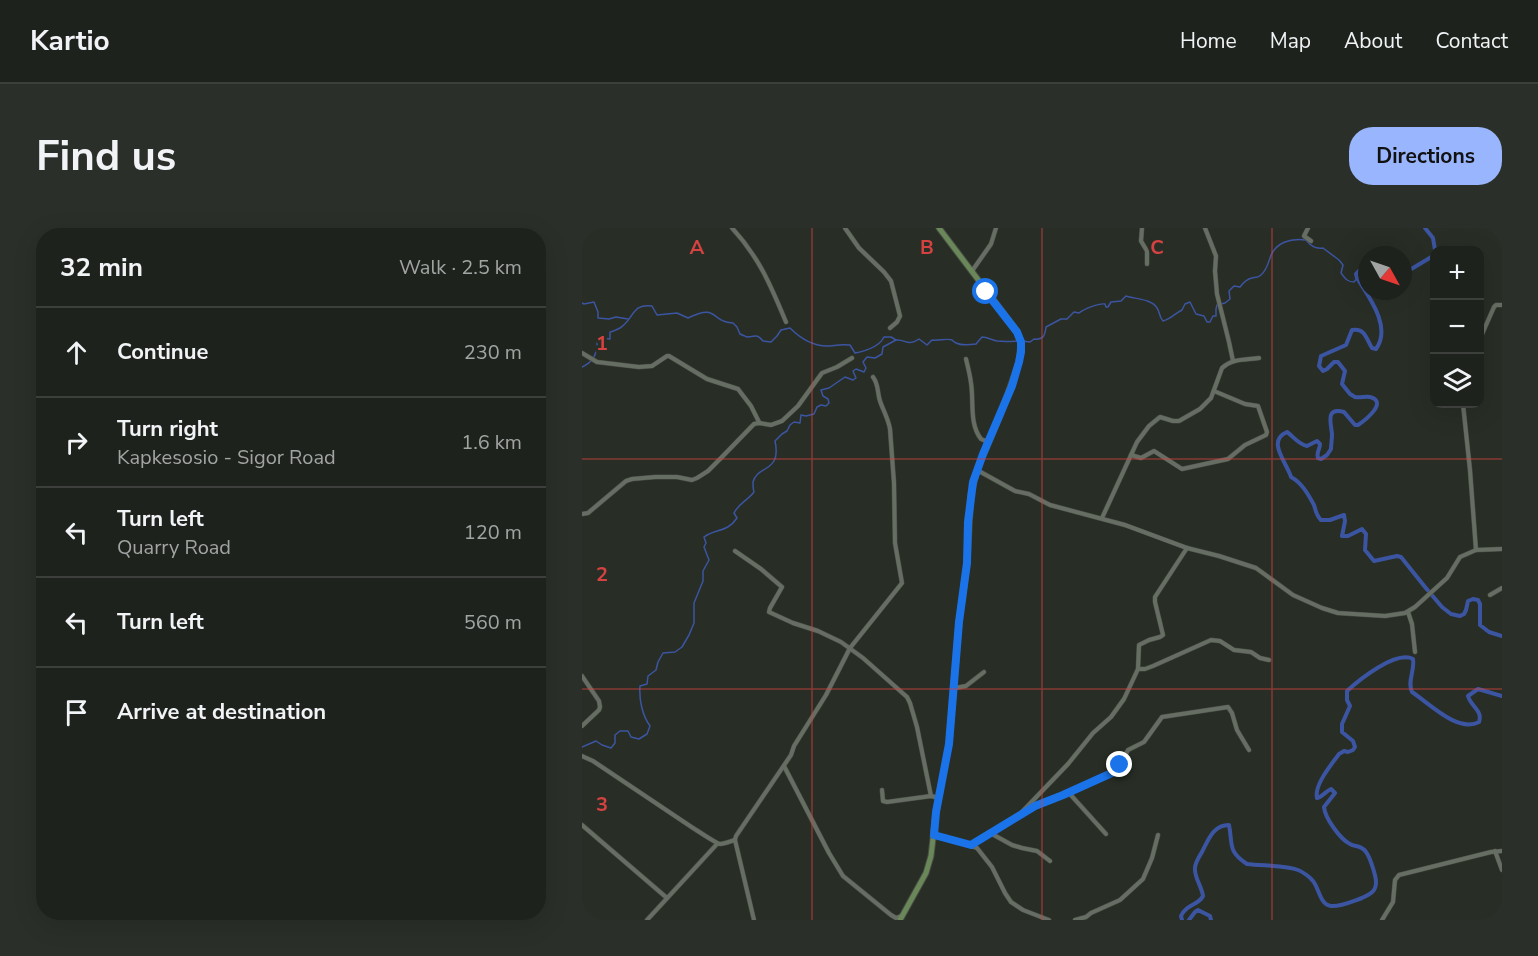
<!DOCTYPE html>
<meta charset="utf-8">
<style>
body{margin:0;font-family:"Nunito Sans",sans-serif;background:#2b2f29;color:#f1f3f6}
.controls{position:absolute;right:18px;top:18px;display:grid;overflow:hidden;border-radius:12px;box-shadow:0 6px 24px #0002}
.controls button{width:54px;height:54px;display:grid;place-items:center;padding:0;border:0;border-bottom:2px solid #3c3f3b;background:#1e221c;color:#f1f3f6;font:30px sans-serif}
.compass{position:absolute;left:776px;top:18px;width:54px;height:54px;border-radius:50%;background:#1e221c;box-shadow:0 6px 24px #0002;rotate:130deg}
.stop{position:absolute;width:18px;height:18px;margin:-14px;border:4px solid #1a73e8;border-radius:50%;background:#fff}
.stop.end{background:#1a73e8;border-color:#fff;box-shadow:0 2px 6px #0008}
.list{margin:0;padding:0;list-style:none}
h2{display:flex;justify-content:space-between;align-items:center;height:78px;margin:0;padding:0 24px;font-size:26px}
h2 small{font-size:20px;font-weight:400;color:#a1a4a3}
.list li{display:grid;grid-template-columns:39px 1fr auto;gap:18px;align-items:center;box-sizing:border-box;height:90px;padding:0 24px;border-top:2px solid #3c3f3b}
.list b{display:block;font-size:22px;white-space:nowrap}
.list p{margin:0;font-size:20px;white-space:nowrap;color:#a1a4a3}
.list em{font-size:20px;font-style:normal;color:#a1a4a3}
.icon{flex:none;width:33px;height:33px;fill:none;stroke:currentColor;stroke-width:2;stroke-linecap:round;stroke-linejoin:round}
.map{position:relative;flex:none;width:920px;height:692px;overflow:hidden;border-radius:24px}
header{display:flex;align-items:center;gap:36px;box-sizing:border-box;height:84px;padding:0 30px;background:#1e221c;border-bottom:2px solid #3c3f3b}
header strong{font-size:28px}
nav{display:flex;gap:33px;margin-inline-start:auto;font-size:21px}
.intro{display:flex;align-items:center;justify-content:space-between;box-sizing:border-box;height:144px;padding:0 36px}
h1{margin:0;font-size:42px}
.button{padding:15px 27px;border-radius:24px;background:#99b5fd;color:#111;font-size:21px;font-weight:700}
main{display:flex;gap:36px;padding:0 36px}
aside{flex:1;background:#1e221c;border-radius:24px;box-shadow:0 6px 24px #0002}
.map>svg:first-child{display:block}
.lines{fill:none;stroke-linecap:round;stroke-linejoin:round}
.stream{stroke:#3c55a3;stroke-width:1.5}
.river{stroke:#3c55a3;stroke-width:4}
.minor-casing{stroke:#474b44;stroke-width:5}
.major-casing{stroke:#474b44;stroke-width:7}
.minor{stroke:#666d63;stroke-width:4}
.major{stroke:#6a8759;stroke-width:5}
.route{stroke:#1a73e8;stroke-width:8}
.grid{fill:none;stroke:#d54241;stroke-width:1.5;stroke-opacity:0.55}
.grid-label{font-size:20px;text-anchor:middle;font-weight:bold;fill:#d54241;stroke:#282e25;stroke-width:6;stroke-linejoin:round;paint-order:stroke}
</style>
<header>
<strong>Kartio</strong>
<nav><a>Home</a><a>Map</a><a>About</a><a>Contact</a></nav>
</header>
<div class="intro"><h1>Find us</h1><a class="button">Directions</a></div>
<main>
<aside>
<h2>32 min<small>Walk · 2.5 km</small></h2>
<ul class="list">
<li><svg class="icon" aria-label="ahead" viewBox="0 0 24 24"><path d="M12 20V5M6 11l6-6 6 6"/></svg><div><b>Continue</b></div><em>230 m</em></li>
<li><svg class="icon" aria-label="right" viewBox="0 0 24 24"><path d="M7 20v-9h11M14 6l5 5-5 5"/></svg><div><b>Turn right</b><p>Kapkesosio - Sigor Road</p></div><em>1.6 km</em></li>
<li><svg class="icon" aria-label="left" viewBox="0 0 24 24"><path d="M17 20v-9H6M10 6l-5 5 5 5"/></svg><div><b>Turn left</b><p>Quarry Road</p></div><em>120 m</em></li>
<li><svg class="icon" aria-label="left" viewBox="0 0 24 24"><path d="M17 20v-9H6M10 6l-5 5 5 5"/></svg><div><b>Turn left</b></div><em>560 m</em></li>
<li><svg class="icon" aria-label="arrive" viewBox="0 0 24 24"><path d="M6 21V4h12l-3 4 3 4H6"/></svg><div><b>Arrive at destination</b></div></li>
</ul>
</aside>
<div class="map">
<svg width="920" height="692" viewBox="0 0 920 692">
<rect width="100%" height="100%" fill="#282e25"/>
<g class="lines">
<g class="stream">
<polyline points="0,75 2,76 12,74 16,84 16,90 27,91 34,89 46,91"/>
<path d="M440,113L448,114L452,111C461,112 463,108 464,99L479,91H485L492,84L497,85C502,81 517,75 523,76L524,79H526L529,74L539,73L544,68C553,71 570,71 575,80C578,84 577,89 581,93C589,91 592,86 600,82L603,76L608,74L614,86L622,88L625,94H628L631,88H634V81L635,77L643,75L648,71L647,63L652,58L658,59C661,55 665,51 670,50C676,48 674,51 679,47C684,43 686,36 688,30C693,14 709,10 724,12C729,18 733,21 741,20L757,32L761,37L759,45C763,50 765,54 772,54L775,50"/>
<path d="M0,139C12,134 16,125 15,112L20,110L28,111V104C30,104 36,101 38,100C52,91 50,75 70,78L75,87L95,85L106,90C137,75 128,94 151,95L155,99L158,106C160,107 163,108 165,109C174,109 174,105 181,113L189,114L195,108L199,102L208,100C219,111 232,119 248,118C256,117 259,116 268,117L273,125C284,123 297,119 302,109H309L314,112C324,111 325,119 337,111L345,117L350,112C356,113 365,110 370,112C371,113 372,114 374,115C380,118 387,117 394,116L400,109C406,109 409,112 415,113C419,113 431,114 435,113"/>
<path d="M0,519L14,513L20,517L29,520L33,515V507L38,503H46L49,509L57,511L65,506L68,498C60,487 57,471 58,458L65,456L66,448L74,442L76,434L81,425L93,424L100,419L107,407L112,395V375L121,353V343L127,332L122,319L124,315L122,309C134,300 145,305 155,290L152,285C157,275 165,273 172,264C171,261 171,256 171,254C175,237 200,245 193,213L200,206L205,203L208,197L212,194L218,195L219,187L224,188L232,186L235,179L239,177L244,178L247,175L246,171L241,168L239,162L247,160L263,149L271,152L274,150L271,143L274,141L282,144L284,140L281,134L285,129L293,130L300,126L301,119L314,112"/>
</g>
<g class="river">
<polyline points="843,0 851,10 853,22"/>
<path d="M785,40L779,41L774,46L775,50C787,69 810,99 794,121L790,120C784,111 784,100 770,102L764,117L739,128L737,138L741,143L745,141L752,134H756L763,143L760,156L768,166L773,169C778,170 784,168 788,169C807,174 782,193 776,197H773L762,184C743,179 749,195 750,206C750,212 749,216 749,221L745,227L739,231L736,230C734,224 738,222 738,216L735,213L725,218C716,216 712,209 705,204C684,213 705,235 709,249C720,255 726,266 732,277C734,283 734,287 739,292H748L762,287L763,293L760,308H766L780,301L784,306L783,322L792,333L815,328L819,329L843,359L860,379L869,386L878,388L882,386L884,382L886,373L891,371L896,372L898,376V397L907,404L920,408"/>
<polyline points="821,50 826,43 851,28 852,25"/>
<polyline points="806,63 808,65 815,63"/>
<path d="M600,692L599,688C604,676 616,678 621,668C620,659 612,649 613,640C613,634 618,628 621,622C627,610 632,597 647,597C651,616 645,623 665,636C680,638 703,637 716,642C721,644 728,649 731,653C737,660 738,677 749,678C758,679 771,673 780,670C788,666 794,664 794,654C794,648 788,629 784,624C780,617 773,619 768,616C758,611 743,590 742,579L753,565L749,561C744,563 740,569 735,570C732,557 749,537 757,526L762,523L766,524L771,522L773,519L771,513L760,504V496L768,478L765,472V463C777,452 814,422 831,431C833,443 825,453 830,464C848,476 876,505 897,494C901,482 889,479 886,468L896,461L920,468"/>
<polyline points="607,692 613,684 616,682 628,688 629,692"/>
</g>
<g class="minor-casing">
<g id="minor">
<path d="M150,0C177,29 189,58 204,94"/>
<polyline points="263,0 277,20 302,44 309,53 318,88 315,94 308,100"/>
<polyline points="560,0 559,13 565,23 565,36"/>
<polyline points="623,0 634,28 633,43 635,66 647,114 651,133"/>
<polyline points="726,0 722,8 729,13"/>
<polyline points="390,43 409,16 414,0"/>
<polyline points="897,113 912,79 914,77 920,77"/>
<polyline points="0,125 15,134 57,139 70,138 85,128 87,128 125,151 156,161 169,178 177,194"/>
<path d="M384,131C386,139 388,147 389,155C392,173 387,196 399,211L406,214"/>
<polyline points="881,176 888,242 894,322"/>
<polyline points="549,227 559,230 572,223 600,241 646,231 663,217 684,207 685,204 676,178 663,176 632,163"/>
<polyline points="395,242 433,263 447,266 468,277 543,297 605,320 637,328 674,340 711,367 740,380 756,385 803,388 823,385 833,379 865,350 878,329 894,322 920,321"/>
<polyline points="0,286 6,285 44,253 50,251 73,249 95,249 110,252 115,250 126,243 140,229 172,196 177,195 189,197 200,193 216,178 240,145 255,139 270,130"/>
<path d="M520,290L555,214L567,198L578,189L591,193H597L618,181L629,170L640,140C651,130 664,132 677,130"/>
<polyline points="153,323 179,341 200,359 188,380 187,384 211,395 236,403 259,414 281,430 325,469 328,475 335,499 349,568"/>
<polyline points="908,367 920,360"/>
<polyline points="826,384 830,396 833,424"/>
<polyline points="556,441 563,441 571,438 629,412 638,413 652,422 669,424 678,430 687,432"/>
<polyline points="0,448 17,473 18,479 17,482 0,498"/>
<polyline points="373,460 384,458 402,444"/>
<path d="M0,528L11,533L111,600C116,603 135,616 138,616C143,616 149,613 153,612"/>
<polyline points="202,538 247,625 261,648 309,687 314,690 319,688"/>
<polyline points="300,562 301,573 305,574 349,568 357,570"/>
<polyline points="487,565 524,606"/>
<path d="M441,585C472,570 504,559 534,543L537,539L546,522L562,514L580,489L646,479L650,485L655,502L667,522"/>
<polyline points="0,597 85,670"/>
<polyline points="410,606 430,617 440,620 455,623 468,633"/>
<polyline points="352,607 364,609 395,620 410,639 423,665 429,674 441,682 467,692"/>
<polyline points="389,617 418,600 438,586 486,536 511,505 529,489 542,471 556,441 557,417 567,412 578,409 581,407 573,374 573,369 605,320"/>
<polyline points="913,623 920,642"/>
<polyline points="65,692 135,616"/>
<path d="M172,692L153,612L154,608L209,527L212,518L244,467L268,420L320,355L313,315L312,255L308,201C306,190 301,182 298,173C295,164 297,157 291,149"/>
<polyline points="493,692 504,689 509,685 538,672 561,651 570,630 576,607"/>
<polyline points="800,692 811,674 813,652 817,647 909,624 920,623"/>
</g>
</g>
<g class="major-casing">
<polyline id="major" points="318,692 344,645 349,628 354,584 367,516 377,394 385,335 389,266 395,242 418,188 437,134 439,115 435,103 357,0"/>
</g>
<use href="#minor" class="minor"/>
<use href="#major" class="major"/>
</g>
<g class="lines">
<polyline class="route" points="404,64 435,104 439,114 439,124 437,134 430,158 401,226 391,254 386,294 385,335 377,394 367,516 354,584 352,607 389,617 453,578 481,567 532,544 538,537"/>
</g>
<path class="grid" d="M230,0V692M460,0V692M690,0V692M0,231H920M0,461H920"/>
<g class="grid-label">
<text x="115" y="26">A</text>
<text x="345" y="26">B</text>
<text x="575" y="26">C</text>
<text x="20" y="122">1</text>
<text x="20" y="353">2</text>
<text x="20" y="583">3</text>
</g>
</svg>
<div class="controls">
<button>+</button>
<button>−</button>
<button><svg class="icon" aria-label="layers" viewBox="0 0 24 24"><path d="M12 4l9 5-9 5-9-5zM3 14l9 5 9-5"/></svg></button>
</div>
<svg class="compass" viewBox="-18 -18 36 36"><path d="M0-13l5 13h-10z" fill="#e53935"/><path d="M0 13l5-13h-10z" fill="#a1a4a3"/></svg>
<div class="stop" style="left:404px;top:64px"></div>
<div class="stop end" style="left:538px;top:537px"></div>
</div>
</main>
